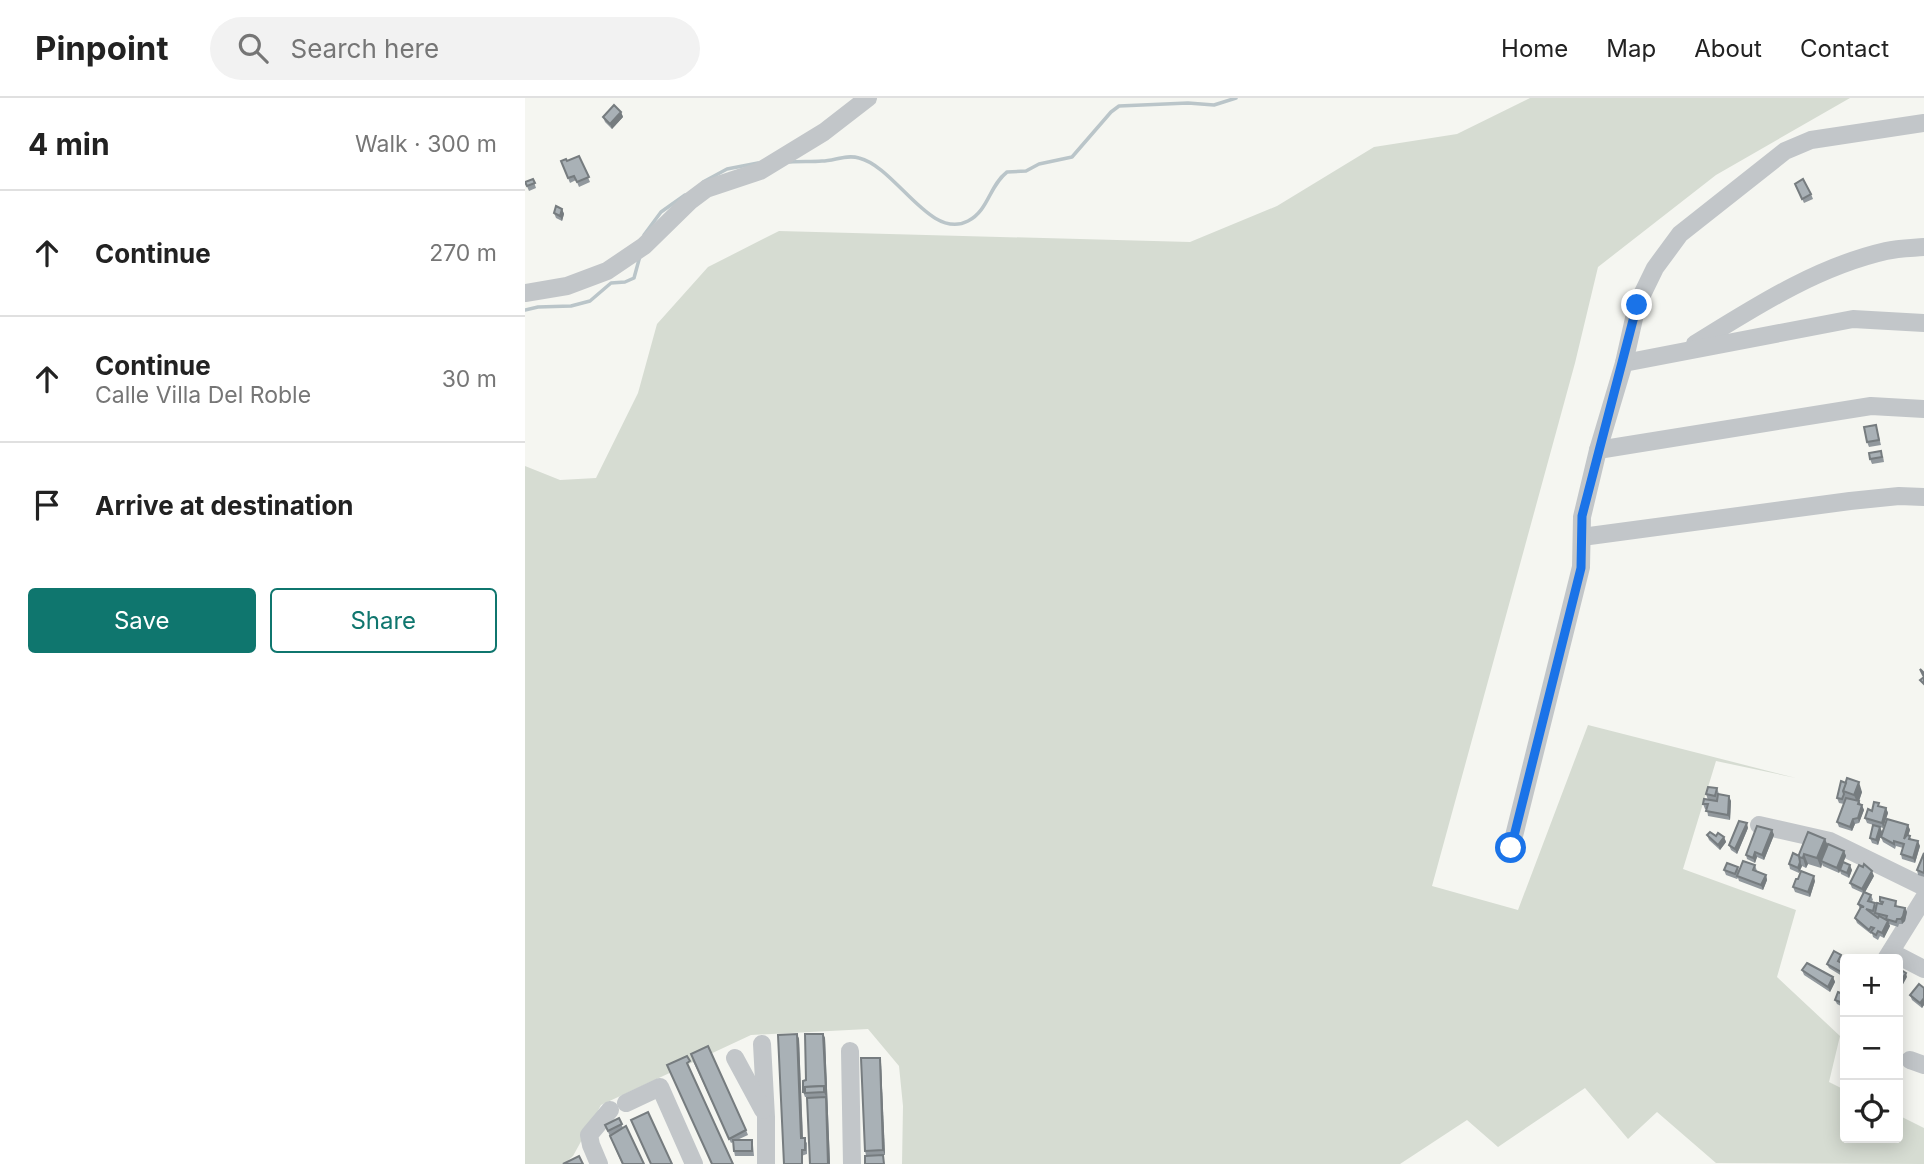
<!DOCTYPE html>
<meta charset="utf-8">
<style>
body{margin:0;font-family:Inter,sans-serif;background:#f2f2f2;color:#222}
.controls{position:absolute;right:21px;bottom:21px;display:grid;overflow:hidden;border-radius:7px;box-shadow:0 4px 18px #0003}
.controls button{width:63px;height:63px;display:grid;place-items:center;padding:0;border:0;border-bottom:2px solid #e0e0e0;background:#fff;color:#222;font:35px sans-serif}
.stop{position:absolute;width:21px;height:21px;margin:-16px;border:5px solid #1a73e8;border-radius:50%;background:#fff}
.stop.end{background:#1a73e8;border-color:#fff;box-shadow:0 2px 7px #0008}
.list{margin:0;padding:0;list-style:none}
h2{display:flex;justify-content:space-between;align-items:center;height:91px;margin:0;padding:0 28px;font-size:30px}
h2 small{font-size:23px;font-weight:400;color:#767676}
.list li{display:grid;grid-template-columns:46px 1fr auto;gap:21px;align-items:center;box-sizing:border-box;height:126px;padding:0 28px;border-top:2px solid #e0e0e0}
.list b{display:block;font-size:26px;white-space:nowrap}
.list p{margin:0;font-size:23px;white-space:nowrap;color:#767676}
.list em{font-size:23px;font-style:normal;color:#767676}
.actions{display:flex;gap:14px;padding:21px 28px}
.actions a{flex:1;padding:16px 0;border:2px solid #0f766e;border-radius:7px;text-align:center;font-size:24px;color:#0f766e}
.actions .main{background:#0f766e;color:#fff}
.icon{flex:none;width:38px;height:38px;fill:none;stroke:currentColor;stroke-width:2;stroke-linecap:round;stroke-linejoin:round}
.map{position:relative;flex:none;width:1399px;height:1066px;overflow:hidden}
header{display:flex;align-items:center;gap:42px;box-sizing:border-box;height:98px;padding:0 35px;background:#fff;border-bottom:2px solid #e0e0e0}
header strong{font-size:33px}
nav{display:flex;gap:38px;margin-inline-start:auto;font-size:24px}
.search{width:490px;height:63px;background:#f2f2f2;display:flex;align-items:center;gap:18px;box-sizing:border-box;padding:0 24px;border-radius:38px;color:#767676;font-size:26px}
main{display:flex}
aside{flex:1;background:#fff}
.map>svg:first-child{display:block}
.green{fill:#d6dcd2}
.lines{fill:none;stroke-linecap:round;stroke-linejoin:round}
.stream{stroke:#bac5c9;stroke-width:3.5}
.minor{stroke:#c2c6c9;stroke-width:18}
.wall{fill:#91989d}
.shaded-wall{fill:#767c7f}
.building{fill:#a9b1b6;stroke:#767c7f;stroke-width:2}
.route{stroke:#1a73e8;stroke-width:9}
</style>
<header>
<strong>Pinpoint</strong>
<div class="search"><svg class="icon" aria-label="search" viewBox="0 0 24 24"><circle cx="10" cy="10" r="6"/><path d="M15 15l6 6"/></svg>Search here</div>
<nav><a>Home</a><a>Map</a><a>About</a><a>Contact</a></nav>
</header>
<main>
<aside>
<h2>4 min<small>Walk · 300 m</small></h2>
<ul class="list">
<li><svg class="icon" aria-label="ahead" viewBox="0 0 24 24"><path d="M12 20V5M6 11l6-6 6 6"/></svg><div><b>Continue</b></div><em>270 m</em></li>
<li><svg class="icon" aria-label="ahead" viewBox="0 0 24 24"><path d="M12 20V5M6 11l6-6 6 6"/></svg><div><b>Continue</b><p>Calle Villa Del Roble</p></div><em>30 m</em></li>
<li><svg class="icon" aria-label="arrive" viewBox="0 0 24 24"><path d="M6 21V4h12l-3 4 3 4H6"/></svg><div><b>Arrive at destination</b></div></li>
</ul>
<div class="actions"><a class="main">Save</a><a>Share</a></div>
</aside>
<div class="map">
<svg width="1399" height="1066" viewBox="0 0 1399 1066">
<rect width="100%" height="100%" fill="#f5f6f1"/>
<polygon class="green" points="1005,0 1325,0 1191,77 1073,169 1050,265 907,788 993,812 1063,627 1271,680 1191,663 1158,771 1271,812 1252,879 1315,938 1304,984 1320,992 1320,1040 1373,1040 1373,1017 1399,1030 1399,1066 1191,1065 1132,1014 1103,1041 1060,990 973,1049 942,1022 875,1066 377,1066 378,1008 374,968 343,931 226,937 76,1007 48,1058 39,1066 0,1066 0,368 35,382 71,380 113,295 132,226 183,169 254,133 665,144 752,108 849,49 932,36"/>
<g class="lines">
<g class="stream">
<path d="M265,64C275,63 286,64 297,63C309,63 321,56 334,60C371,69 405,143 443,123C464,112 464,88 482,74L501,73L514,66L547,59L586,14L594,8L663,5L689,7L711,0"/>
<polyline points="178,84 202,71 233,65"/>
<polyline points="119,137 136,114 160,97"/>
<polyline points="0,212 13,209 46,208 65,203 86,185 100,184 109,180 115,158"/>
</g>
<g class="minor">
<polyline points="0,195 42,188 82,173 119,148 165,103 181,91 235,73 299,34 343,0"/>
<path d="M1170,246C1230,209 1291,169 1361,153C1373,150 1387,150 1399,149"/>
<polyline points="1099,265 1328,221 1399,225"/>
<polyline points="1073,352 1346,308 1399,311"/>
<polyline points="1057,439 1325,403 1374,398 1399,399"/>
<polyline points="1234,727 1305,743 1399,789"/>
<polyline points="986,750 1056,469 1057,419 1073,352 1099,265 1112,207 1130,170 1155,136 1260,53 1286,42 1399,25"/>
<polyline points="1366,854 1399,871"/>
<polyline points="1361,861 1399,800"/>
<polyline points="237,946 241,1019 241,1066"/>
<polyline points="325,953 327,1066"/>
<polyline points="210,960 238,1012"/>
<polyline points="1385,962 1399,967"/>
<polyline points="101,1005 135,989 169,1066"/>
<polyline points="74,1066 66,1047 64,1037 85,1012"/>
</g>
</g>
<g class="wall">
<polygon points="96,14 98,19 87,31 80,24 78,19"/>
<polygon points="54,58 65,84 54,89 51,82 45,85 36,63 42,63"/>
<polygon points="8,81 11,90 4,93 0,84"/>
<polygon points="1270,86 1286,96 1288,101 1279,105"/>
<polygon points="37,111 39,116 37,123 31,120 29,115"/>
<polygon points="1351,327 1356,347 1344,349 1342,344"/>
<polygon points="1358,358 1359,364 1347,366 1345,361"/>
<polygon points="1316,683 1337,694 1334,703 1339,712 1334,725 1330,726 1327,733 1314,729 1312,724 1319,706 1314,705 1312,700"/>
<polygon points="1192,690 1194,696 1206,703 1205,722 1183,718 1182,711 1180,711 1178,706 1183,702 1181,696"/>
<polygon points="1355,709 1361,710 1363,715 1358,730 1342,725 1340,720 1347,713"/>
<polygon points="1383,727 1385,732 1383,737 1387,742 1395,748 1390,765 1377,761 1376,756 1378,750 1371,748 1370,751 1358,744 1356,739"/>
<polygon points="1355,729 1357,734 1353,747 1347,745 1345,740"/>
<polygon points="1223,730 1212,756 1206,752 1204,747"/>
<polygon points="1247,732 1249,737 1239,762 1232,759 1230,765 1222,761 1221,757"/>
<polygon points="1182,737 1199,739 1201,744 1195,752 1184,742"/>
<polygon points="1300,741 1302,747 1319,753 1321,758 1318,764 1327,772 1324,780 1316,776 1315,773 1314,775 1298,768 1297,766 1296,770 1283,766 1281,770 1277,768 1274,775 1265,771 1264,766 1274,758"/>
<polygon points="1399,755 1399,779 1393,777 1392,772"/>
<polygon points="1230,767 1232,773 1241,777 1242,782 1238,792 1214,783 1213,780 1212,781 1201,777 1199,772 1213,769 1214,773"/>
<polygon points="1349,778 1340,794 1346,797 1348,802 1346,804 1351,807 1355,805 1355,803 1371,803 1372,809 1380,810 1382,814 1380,823 1377,826 1374,826 1373,829 1364,826 1365,828 1359,840 1355,838 1353,842 1348,839 1347,835 1346,836 1332,825 1330,820 1335,811 1333,806 1338,795 1327,790 1325,785"/>
<polygon points="1290,783 1285,799 1270,794 1268,789"/>
<polygon points="1316,857 1318,862 1316,865 1320,867 1320,883 1318,882 1317,878 1304,870 1302,866"/>
<polygon points="1277,872 1308,879 1310,884 1305,894 1279,877"/>
<polygon points="1399,890 1399,907 1397,910 1387,902 1385,897"/>
<polygon points="1320,897 1320,910 1312,906 1310,902"/>
<polygon points="272,936 274,941 278,1040 282,1045 282,1056 279,1057 259,1066"/>
<polygon points="298,936 300,940 305,1066 282,999 280,999 278,994"/>
<polygon points="355,960 356,965 360,1057 341,1057 340,1053"/>
<polygon points="167,961 221,1032 223,1037 212,1042 227,1042 228,1047 229,1058 210,1058 209,1053 208,1044 206,1045"/>
<polygon points="94,1020 98,1030 97,1066 80,1027"/>
</g>
<g class="shaded-wall">
<polygon points="96,14 98,19 87,31 85,26"/>
<polygon points="37,111 39,116 37,123 35,118"/>
<polygon points="1334,684 1337,694 1334,703 1336,708 1333,707 1329,697"/>
<polygon points="1204,698 1206,703 1205,722 1203,717"/>
<polygon points="1337,707 1339,712 1334,725 1333,720"/>
<polygon points="1361,710 1363,715 1358,730 1357,725"/>
<polygon points="1328,721 1330,726 1327,733 1325,729"/>
<polygon points="1222,725 1223,730 1212,756 1210,751"/>
<polygon points="1383,727 1385,732 1381,745 1379,741"/>
<polygon points="1355,729 1357,734 1353,747 1351,742"/>
<polygon points="1247,732 1249,737 1239,762 1237,757"/>
<polygon points="1199,739 1201,744 1195,752 1193,747"/>
<polygon points="1300,741 1304,750 1296,763 1297,766 1296,770 1292,760"/>
<polygon points="1393,743 1395,748 1390,765 1388,760"/>
<polygon points="1319,753 1321,758 1314,775 1312,770"/>
<polygon points="1230,754 1232,759 1230,765 1228,760"/>
<polygon points="1279,756 1283,766 1281,770 1278,760"/>
<polygon points="1275,764 1277,768 1274,775 1273,770"/>
<polygon points="1325,767 1327,772 1324,780 1322,775"/>
<polygon points="1347,773 1349,778 1339,796 1337,791"/>
<polygon points="1241,777 1242,782 1238,792 1236,787"/>
<polygon points="1289,778 1290,783 1285,799 1283,794"/>
<polygon points="1380,810 1382,814 1380,823 1377,826 1376,821"/>
<polygon points="1363,823 1365,828 1359,840 1357,835"/>
<polygon points="1381,875 1382,879 1376,890 1374,886"/>
<polygon points="1308,879 1310,884 1305,894 1303,889"/>
<polygon points="1399,900 1399,907 1397,910 1395,905"/>
<polygon points="272,936 274,941 278,1045 276,1040"/>
<polygon points="298,936 300,940 305,1066 303,1066 301,999 299,994"/>
<polygon points="355,960 356,965 360,1057 358,1052"/>
</g>
<g class="building">
<polygon points="89,7 96,14 85,26 78,19"/>
<polygon points="54,58 64,79 52,84 49,78 43,80 36,63 41,61 42,63"/>
<polygon points="8,81 10,85 2,88 0,84"/>
<polygon points="1278,81 1286,96 1277,101 1270,86"/>
<polygon points="31,108 37,111 35,118 29,115"/>
<polygon points="1351,327 1354,342 1342,344 1339,329"/>
<polygon points="1356,353 1357,359 1345,361 1344,355"/>
<polygon points="1395,571 1399,575 1399,586 1395,582 1399,579"/>
<polygon points="1322,680 1334,684 1329,697 1318,693"/>
<polygon points="1316,683 1321,685 1318,693 1319,696 1317,701 1312,700"/>
<polygon points="1183,689 1192,690 1190,698 1181,696"/>
<polygon points="1193,696 1204,698 1203,717 1181,713 1183,706 1178,706 1179,701 1192,703"/>
<polygon points="1321,700 1334,703 1333,706 1337,707 1333,720 1328,721 1325,729 1312,724"/>
<polygon points="1349,704 1354,705 1353,708 1361,710 1357,725 1340,720 1343,711 1347,713"/>
<polygon points="1362,721 1383,727 1379,741 1382,737 1385,738 1384,741 1393,743 1388,760 1376,756 1379,746 1369,743 1369,746 1356,739"/>
<polygon points="1214,723 1222,725 1210,751 1204,747"/>
<polygon points="1348,727 1355,729 1351,742 1345,740"/>
<polygon points="1232,728 1247,732 1237,757 1230,754 1228,760 1221,757"/>
<polygon points="1185,734 1191,738 1193,735 1199,739 1193,747 1182,737"/>
<polygon points="1283,734 1300,741 1292,760 1279,756 1278,760 1273,759"/>
<polygon points="1303,746 1319,753 1312,770 1296,763"/>
<polygon points="1268,755 1274,758 1275,764 1273,770 1264,766"/>
<polygon points="1399,755 1399,775 1392,772"/>
<polygon points="1218,763 1230,767 1228,772 1241,777 1236,787 1212,778"/>
<polygon points="1318,764 1325,767 1322,775 1315,772"/>
<polygon points="1202,765 1213,769 1210,776 1199,772"/>
<polygon points="1339,766 1347,773 1337,791 1325,785 1334,767 1338,769"/>
<polygon points="1276,773 1289,778 1283,794 1268,789 1271,781 1273,781"/>
<polygon points="1339,794 1346,797 1343,803 1350,805 1348,813 1341,811 1353,820 1354,818 1363,823 1357,835 1353,833 1351,837 1346,834 1349,830 1346,829 1344,832 1330,820 1336,809 1339,809 1333,806"/>
<polygon points="1355,799 1371,803 1370,808 1380,810 1378,818 1376,821 1372,821 1371,824 1361,821 1362,818 1350,815 1352,805 1357,806 1358,804 1355,803"/>
<polygon points="1309,853 1316,857 1313,863 1320,867 1320,879 1317,877 1318,875 1302,866"/>
<polygon points="1282,865 1308,879 1303,889 1277,872"/>
<polygon points="1373,870 1381,875 1374,886 1373,885"/>
<polygon points="1394,886 1399,890 1399,900 1395,905 1385,897"/>
<polygon points="1313,894 1320,897 1320,906 1310,902"/>
<polygon points="272,936 276,1040 280,1040 280,1052 277,1052 277,1066 259,1066 253,937"/>
<polygon points="280,936 298,936 301,993 299,988 280,989 280,994 278,994 278,983 281,982"/>
<polygon points="183,948 221,1032 204,1041 166,956"/>
<polygon points="162,958 165,963 162,965 208,1066 187,1066 142,967"/>
<polygon points="336,960 355,960 358,1052 340,1053"/>
<polygon points="299,988 299,994 280,995 280,989"/>
<polygon points="301,999 303,1066 285,1066 282,1000"/>
<polygon points="123,1014 147,1066 126,1066 106,1022"/>
<polygon points="94,1020 97,1026 83,1033 80,1027"/>
<polygon points="101,1028 119,1066 98,1066 85,1038"/>
<polygon points="208,1042 227,1042 227,1053 209,1053"/>
<polygon points="358,1057 359,1066 340,1066 340,1058"/>
<polygon points="54,1058 58,1066 38,1066"/>
</g>
<g class="lines">
<polyline class="route" points="986,750 1056,470 1057,418 1112,207"/>
</g>
</svg>
<div class="controls">
<button>+</button>
<button>−</button>
<button><svg class="icon" aria-label="locate" viewBox="0 0 24 24"><circle cx="12" cy="12" r="6"/><path d="M12 2v4M12 18v4M2 12h4M18 12h4"/></svg></button>
</div>
<div class="stop" style="left:986px;top:750px"></div>
<div class="stop end" style="left:1112px;top:207px"></div>
</div>
</main>
